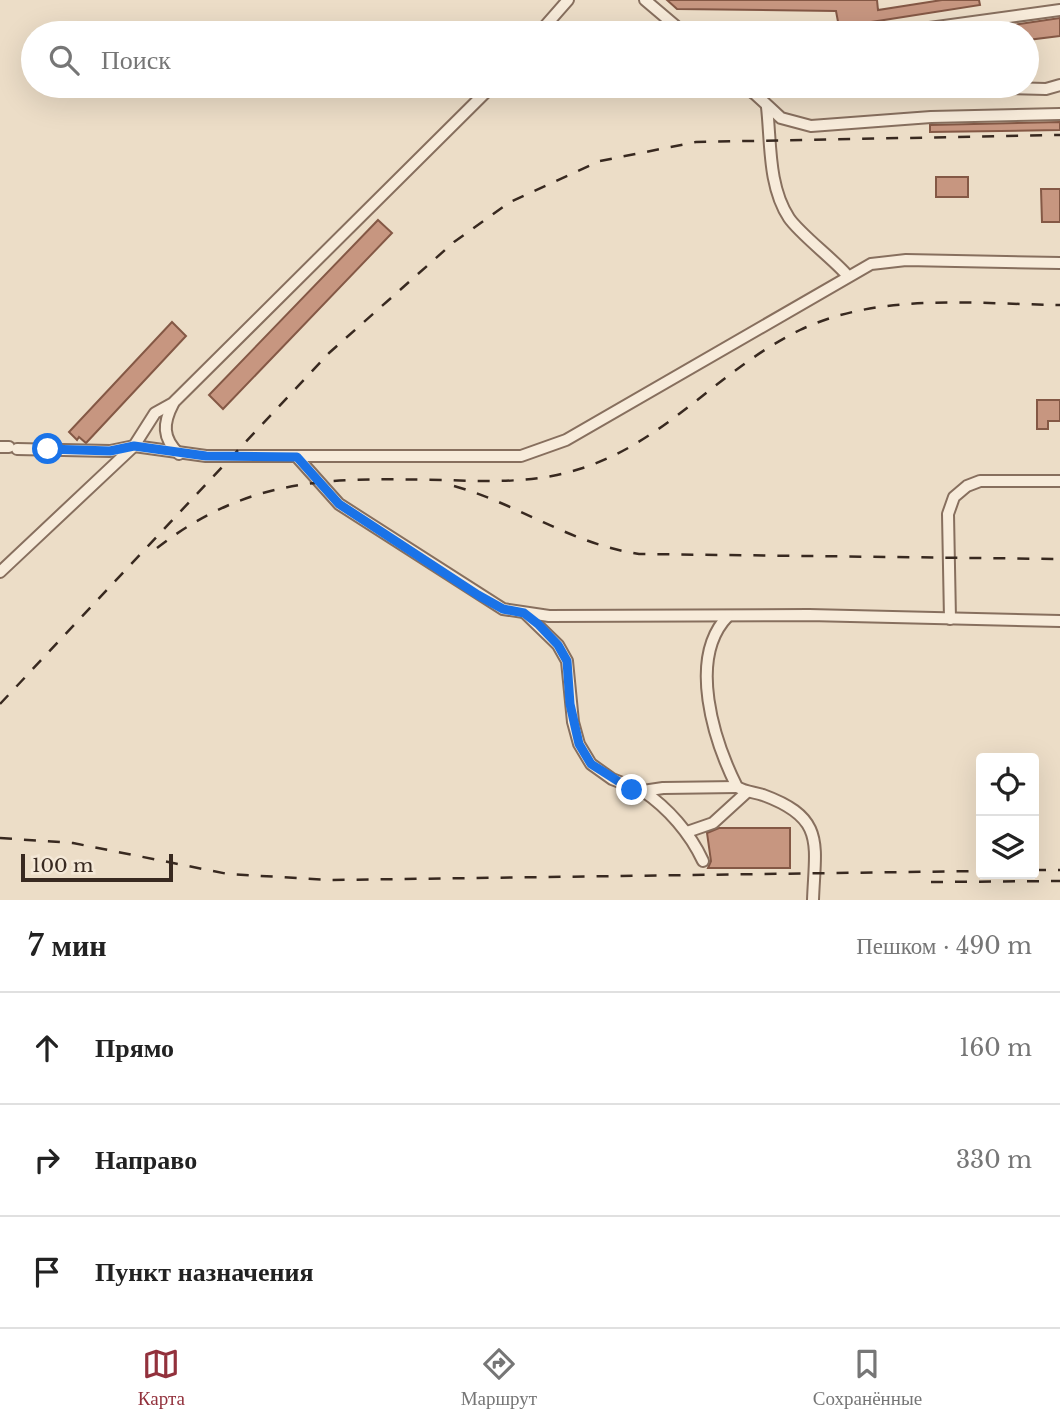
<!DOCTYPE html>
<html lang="ru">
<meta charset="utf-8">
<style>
body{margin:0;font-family:"Libre Baskerville",serif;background:#f2f2f2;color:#222}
.controls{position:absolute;right:21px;bottom:21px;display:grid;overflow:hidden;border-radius:7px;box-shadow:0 7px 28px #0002}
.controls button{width:63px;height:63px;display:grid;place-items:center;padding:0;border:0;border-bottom:2px solid #e0e0e0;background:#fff;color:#222;font:35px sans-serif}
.scale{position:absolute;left:21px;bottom:18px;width:152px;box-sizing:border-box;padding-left:7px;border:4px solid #382920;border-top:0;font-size:19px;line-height:24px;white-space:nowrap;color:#382920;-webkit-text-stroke:5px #f4e8d7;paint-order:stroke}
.stop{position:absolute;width:21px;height:21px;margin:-16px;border:5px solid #1a73e8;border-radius:50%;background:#fff}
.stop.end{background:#1a73e8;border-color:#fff;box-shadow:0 2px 7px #0008}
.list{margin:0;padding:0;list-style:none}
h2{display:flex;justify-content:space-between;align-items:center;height:91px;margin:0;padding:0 28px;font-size:30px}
h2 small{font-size:23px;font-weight:400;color:#767676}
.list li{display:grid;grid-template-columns:46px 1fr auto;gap:21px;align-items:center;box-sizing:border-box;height:112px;padding:0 28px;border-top:2px solid #e0e0e0}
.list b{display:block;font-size:26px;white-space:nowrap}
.list em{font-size:23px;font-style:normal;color:#767676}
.icon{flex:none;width:38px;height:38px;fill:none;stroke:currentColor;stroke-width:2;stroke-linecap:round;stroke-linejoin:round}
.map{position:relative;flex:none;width:1060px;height:900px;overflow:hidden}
.search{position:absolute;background:#fff;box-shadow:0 7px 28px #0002;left:21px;right:21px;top:21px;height:77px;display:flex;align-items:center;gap:18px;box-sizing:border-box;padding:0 24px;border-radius:38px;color:#767676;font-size:26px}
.sheet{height:427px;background:#fff}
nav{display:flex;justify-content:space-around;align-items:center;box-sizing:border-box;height:98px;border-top:2px solid #e0e0e0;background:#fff;font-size:19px;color:#767676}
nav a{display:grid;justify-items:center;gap:4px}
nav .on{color:#92313c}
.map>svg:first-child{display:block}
.building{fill:#c79680;stroke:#845845;stroke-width:2}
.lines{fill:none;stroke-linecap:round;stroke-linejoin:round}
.minor-casing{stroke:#876f5e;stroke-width:14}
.minor{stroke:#f7ebda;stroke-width:10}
.rail{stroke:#382920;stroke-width:2.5;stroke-dasharray:12 12;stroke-linecap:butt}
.route{stroke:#1a73e8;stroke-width:9}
</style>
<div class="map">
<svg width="1060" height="900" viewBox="0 0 1060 900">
<rect width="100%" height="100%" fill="#ecddc7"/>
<g class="building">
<polygon points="667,0 877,0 878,10 942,0 979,0 980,5 839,27 836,11 677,9"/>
<polygon points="1060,18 1060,36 1027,40 1027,33 960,33"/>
<polygon points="707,25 761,26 761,33 707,33"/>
<polygon points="1060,122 1060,130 930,132 930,125"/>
<rect x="936" y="177" width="32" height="20"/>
<polygon points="1041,189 1060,189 1060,222 1042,222"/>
<polygon points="378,220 392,233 223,409 209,395"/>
<polygon points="172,322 186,336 86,443 79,437 77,440 69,432"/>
<polygon points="1037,400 1060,400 1060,421 1048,421 1048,429 1037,429"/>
<polygon points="719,828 790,828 790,868 708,868 711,861 707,833"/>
</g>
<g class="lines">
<g class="minor-casing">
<g id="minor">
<polyline points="645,0 684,33"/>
<polyline points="539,33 568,0"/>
<polyline points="893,33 1060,10"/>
<polyline points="741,86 754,93 794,86"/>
<polyline points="798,86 826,86"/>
<polyline points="863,86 874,89 928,86 1046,89 1060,85"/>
<polyline points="754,93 781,118 811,126 931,117 1060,114"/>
<path d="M767,107C771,143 768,186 789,218C800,234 832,258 847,275"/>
<path d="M173,404C163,423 162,438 179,454"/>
<polyline points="0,447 9,447"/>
<polyline points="17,449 110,451 134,446 206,456 521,456 566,440 871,264 906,260 1060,263"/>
<polyline points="297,457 339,504 503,609 549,616 809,615 1060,621"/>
<polyline points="0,572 134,446 155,413 173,403 492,86"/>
<polyline points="525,613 558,645 567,661 573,722 579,744 591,764 612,779 643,791 663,788 737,787"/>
<path d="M728,616C687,658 714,741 737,787C746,792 754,792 763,795C826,818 815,844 813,900"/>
<polyline points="950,619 948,514 954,497 967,486 980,481 1060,481"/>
<path d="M643,791C668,808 690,833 703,861"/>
<polyline points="687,832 713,823 747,792"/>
</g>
</g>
<use href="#minor" class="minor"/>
<g class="rail">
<path d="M454,486C521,505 568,543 639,554L1060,559"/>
<path d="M157,548C250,476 330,478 442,480C480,481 519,483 557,475C660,453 710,374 800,330C880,292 974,304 1060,305"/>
<polyline points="0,704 329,353 454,242 510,202 600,161 696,142 1060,135"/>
<polyline points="0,838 73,843 228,874 331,880 981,871"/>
<polyline points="1034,870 1060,870"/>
<polyline points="931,882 1060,881"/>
</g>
</g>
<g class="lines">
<polyline class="route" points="48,449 110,451 134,446 206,456 297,457 339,504 478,595 503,609 524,613 538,624 558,645 567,661 570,704 579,744 591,764 632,790"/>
</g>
</svg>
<div class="controls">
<button><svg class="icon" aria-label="locate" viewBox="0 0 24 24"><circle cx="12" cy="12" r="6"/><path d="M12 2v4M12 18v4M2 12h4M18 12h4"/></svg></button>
<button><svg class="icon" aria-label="layers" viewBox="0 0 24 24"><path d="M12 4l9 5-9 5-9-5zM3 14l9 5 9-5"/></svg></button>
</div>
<div class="scale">100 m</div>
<div class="stop" style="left:48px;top:449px"></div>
<div class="stop end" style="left:632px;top:790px"></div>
<div class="search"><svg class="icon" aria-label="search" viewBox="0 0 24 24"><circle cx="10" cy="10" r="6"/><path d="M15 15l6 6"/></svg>Поиск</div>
</div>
<section class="sheet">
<h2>7 мин<small>Пешком · 490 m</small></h2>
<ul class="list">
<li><svg class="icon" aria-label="ahead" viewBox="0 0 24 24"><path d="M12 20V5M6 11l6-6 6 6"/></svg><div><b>Прямо</b></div><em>160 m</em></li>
<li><svg class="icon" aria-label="right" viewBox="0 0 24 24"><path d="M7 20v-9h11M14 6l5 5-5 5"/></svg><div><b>Направо</b></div><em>330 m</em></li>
<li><svg class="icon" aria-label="arrive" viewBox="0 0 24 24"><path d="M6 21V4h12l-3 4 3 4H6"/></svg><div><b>Пункт назначения</b></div></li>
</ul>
</section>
<nav>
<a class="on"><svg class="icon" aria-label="map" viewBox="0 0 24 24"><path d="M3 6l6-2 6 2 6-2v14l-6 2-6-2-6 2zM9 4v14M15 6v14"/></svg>Карта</a>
<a><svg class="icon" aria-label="directions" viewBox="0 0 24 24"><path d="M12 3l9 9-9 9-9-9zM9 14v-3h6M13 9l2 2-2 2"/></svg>Маршрут</a>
<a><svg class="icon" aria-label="saved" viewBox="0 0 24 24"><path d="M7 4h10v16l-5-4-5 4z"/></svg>Сохранённые</a>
</nav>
